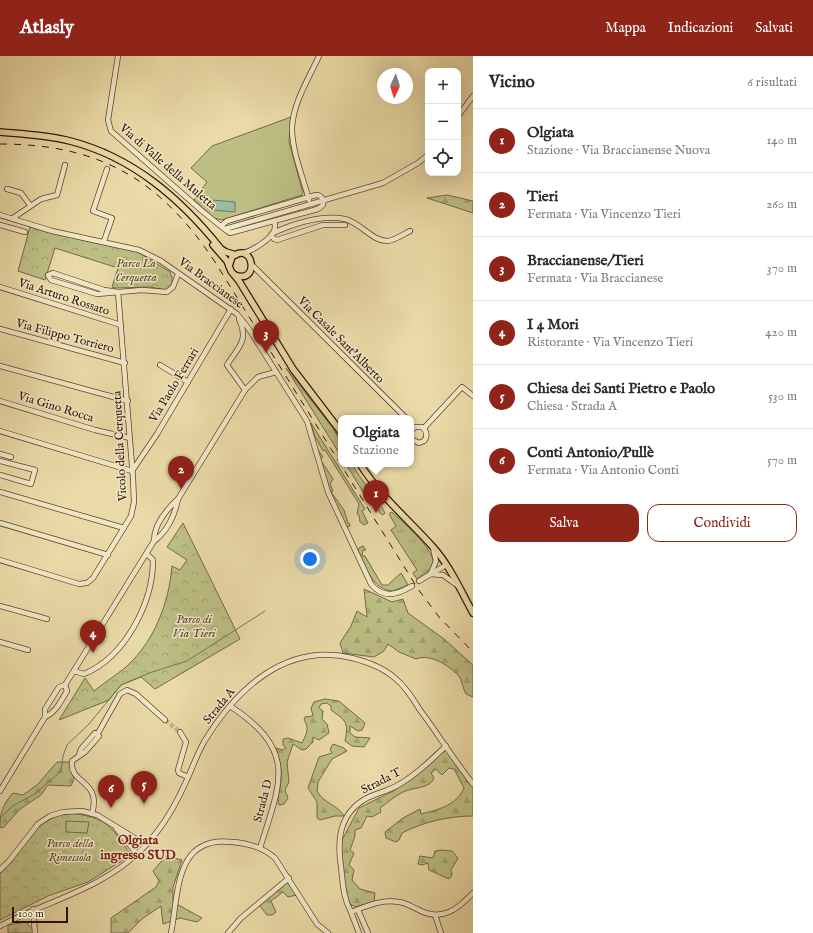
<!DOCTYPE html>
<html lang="it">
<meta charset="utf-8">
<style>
body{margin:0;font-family:"IM FELL English",serif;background:#f7f7f7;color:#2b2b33}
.controls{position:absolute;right:12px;top:12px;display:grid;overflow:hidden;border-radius:8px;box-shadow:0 4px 16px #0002}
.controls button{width:36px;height:36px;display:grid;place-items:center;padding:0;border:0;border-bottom:1px solid #e1e1e2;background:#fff;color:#2b2b33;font:20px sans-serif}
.compass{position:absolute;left:377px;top:12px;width:36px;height:36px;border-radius:50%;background:#fff;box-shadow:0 4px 16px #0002;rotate:184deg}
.scale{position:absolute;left:12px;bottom:10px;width:56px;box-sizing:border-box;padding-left:4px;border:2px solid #301406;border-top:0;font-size:11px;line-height:14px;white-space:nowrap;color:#301406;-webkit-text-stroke:3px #f1e7c6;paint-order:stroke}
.you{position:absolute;left:310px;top:503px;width:14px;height:14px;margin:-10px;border:3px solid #fff;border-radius:50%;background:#1a73e8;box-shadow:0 0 0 6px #1a73e833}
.badge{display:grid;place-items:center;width:26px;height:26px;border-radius:50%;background:#8f2418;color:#fff;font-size:13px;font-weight:700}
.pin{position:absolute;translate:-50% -33px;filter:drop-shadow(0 1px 2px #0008)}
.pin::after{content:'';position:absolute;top:21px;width:14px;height:12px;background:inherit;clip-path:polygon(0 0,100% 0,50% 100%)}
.popup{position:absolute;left:338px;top:359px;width:76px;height:52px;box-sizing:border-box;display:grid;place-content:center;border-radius:8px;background:#fff;filter:drop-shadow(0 1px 3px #0005);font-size:13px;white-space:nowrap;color:#7c7c81}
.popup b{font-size:15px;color:#2b2b33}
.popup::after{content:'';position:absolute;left:50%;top:100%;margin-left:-8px;border:8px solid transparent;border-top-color:#fff}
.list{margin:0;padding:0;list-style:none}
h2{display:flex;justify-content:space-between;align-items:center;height:52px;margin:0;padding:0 16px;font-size:17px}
h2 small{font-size:13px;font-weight:400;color:#7c7c81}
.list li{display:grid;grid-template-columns:26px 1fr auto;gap:12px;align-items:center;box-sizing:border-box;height:64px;padding:0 16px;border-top:1px solid #e1e1e2}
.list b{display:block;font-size:15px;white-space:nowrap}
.list p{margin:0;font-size:13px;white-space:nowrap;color:#7c7c81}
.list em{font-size:13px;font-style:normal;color:#7c7c81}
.actions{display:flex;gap:8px;padding:12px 16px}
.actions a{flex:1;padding:9px 0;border:1px solid #8f2418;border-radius:12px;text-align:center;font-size:14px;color:#8f2418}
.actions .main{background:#8f2418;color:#fff}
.icon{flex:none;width:22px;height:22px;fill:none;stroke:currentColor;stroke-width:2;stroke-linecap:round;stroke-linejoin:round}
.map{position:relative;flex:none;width:473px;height:877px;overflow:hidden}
header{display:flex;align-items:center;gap:24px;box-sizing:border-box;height:56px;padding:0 20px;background:#8f2418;color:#fff}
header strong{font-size:19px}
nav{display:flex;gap:22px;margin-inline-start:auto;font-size:14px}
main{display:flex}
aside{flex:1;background:#fff}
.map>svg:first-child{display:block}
.grass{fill:url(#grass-tufts);stroke:#766945}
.forest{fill:url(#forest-firs);stroke:#766945}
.park{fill:url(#park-crowns);stroke:#766945}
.garden{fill:#bcbe84;stroke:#766945}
.water{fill:#98bba4;stroke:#6e7865}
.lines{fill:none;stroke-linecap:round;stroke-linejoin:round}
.stream{stroke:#6e7865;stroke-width:1}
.minor-tunnel{stroke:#c5b287;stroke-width:4.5;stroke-dasharray:4.5 2;stroke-linecap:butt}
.minor-casing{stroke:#5e462e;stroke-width:6}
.major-casing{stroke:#301406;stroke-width:8}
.minor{stroke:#f1e7c6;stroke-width:4.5}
.major{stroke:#eadaa7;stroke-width:5.5}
.rail{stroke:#301406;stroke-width:1;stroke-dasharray:7 7;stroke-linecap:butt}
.labels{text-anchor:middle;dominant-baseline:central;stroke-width:3;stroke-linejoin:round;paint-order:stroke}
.street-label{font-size:12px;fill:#301406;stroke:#f1e7c6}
.park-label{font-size:12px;font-style:italic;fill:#5a472c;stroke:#f1e7c6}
.neighbourhood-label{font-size:13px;font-weight:bold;fill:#7a1f14;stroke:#f1e7c6}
</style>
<header>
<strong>Atlasly</strong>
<nav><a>Mappa</a><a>Indicazioni</a><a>Salvati</a></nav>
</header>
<main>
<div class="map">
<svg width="473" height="877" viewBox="0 0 473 877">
<defs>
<pattern id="grass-tufts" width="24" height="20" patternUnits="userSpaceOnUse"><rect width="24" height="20" fill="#bcbe84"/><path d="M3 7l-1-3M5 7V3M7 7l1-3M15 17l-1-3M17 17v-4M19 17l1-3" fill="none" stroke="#a2a270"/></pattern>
<pattern id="forest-firs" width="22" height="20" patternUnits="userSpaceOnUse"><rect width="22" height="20" fill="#bcbe84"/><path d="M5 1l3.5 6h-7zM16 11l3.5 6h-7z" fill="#a2a270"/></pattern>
<pattern id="park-crowns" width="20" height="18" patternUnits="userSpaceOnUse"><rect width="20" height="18" fill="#bcbe84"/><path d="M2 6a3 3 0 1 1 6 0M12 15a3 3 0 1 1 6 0" fill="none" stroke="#a2a270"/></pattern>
</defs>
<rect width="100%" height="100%" fill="#eadaa7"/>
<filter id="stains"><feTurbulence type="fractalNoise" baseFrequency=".005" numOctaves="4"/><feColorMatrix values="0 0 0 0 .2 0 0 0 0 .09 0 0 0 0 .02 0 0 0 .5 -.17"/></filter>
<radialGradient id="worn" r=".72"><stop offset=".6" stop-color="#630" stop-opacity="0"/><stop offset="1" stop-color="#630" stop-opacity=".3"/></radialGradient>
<g class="grass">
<polygon points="286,312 333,372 341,386 341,400"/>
<polygon points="311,367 365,453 362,455 368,467 364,469 360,466 359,459 357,458 359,448 325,394 323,395 315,381"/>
<path d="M346,408H352C361,425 376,439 385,457L383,459L380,457L374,447L371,449Z"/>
<path d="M391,456L393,457C406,469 434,492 434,510L417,523L413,517L417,514L391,474L396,470L389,458Z"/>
</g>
<g class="forest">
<polygon points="447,139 473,145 473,157 427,142"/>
<path d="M364,533L392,546L403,543L408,557L444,583L473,609V641L466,638C463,633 462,624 459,620C449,610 431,597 416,603L399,596L388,588L384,595L374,601L343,597L340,587L351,570L357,555L367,561Z"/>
<path d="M325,643L339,645L365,667L362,674L358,675L350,670V677L355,681L370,682L364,691L352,690L345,685C349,666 346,665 331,654V650L327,647L321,648L319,652L323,655L322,663L327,668L329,677L319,684L313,681V686L306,693L302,694L293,688L287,706L289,726L285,734L288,742L284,748L279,749C276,741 282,729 281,720C281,709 279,703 276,692L282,694L286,692L283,689V683L288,682L302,687C306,679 310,672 304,664L305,661L313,660L311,652L314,646Z"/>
<path d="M333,688L344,692L347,695L332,703L318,726L317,735C323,747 338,749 344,760H335L320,764L317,762V746L308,732L319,701L332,697L330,693Z"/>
<path d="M446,694L473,727V760C449,760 423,766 402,777L399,784L396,786L386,782L385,776L403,762L420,753L421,758C438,754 457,749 464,732L454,713L449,712L442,719L436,713L431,717L434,722C430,733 413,731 403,736C395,740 387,747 380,752L381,756L372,761L367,760L361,772L355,774V780L350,794L354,797L349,809L354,814L352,824L360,833L375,837L374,846L355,851L349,847L345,836L340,788L359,752L395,734Z"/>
<path d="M57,706H69L74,723L71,730L48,729L41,739L20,753L3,772L0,771C0,756 3,748 13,737L23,739L38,728Z"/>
<polygon points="442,794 452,795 458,802 451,814 452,819 449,823 429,814 428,807 422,809 418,808 420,800 433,802 435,795"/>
<polygon points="166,800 182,804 173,831 173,846 202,862 197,866 180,862 163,868 161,850 142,863 128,877 111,877 111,862 156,831 159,825 153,815"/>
<polygon points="287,825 297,839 288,841 283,836 271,845 276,856 272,859 267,859 259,849"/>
<polygon points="26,866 36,877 8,877 8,869"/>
</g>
<g class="park">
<polygon points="30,171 46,176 136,195 170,216 172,221 172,227 166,234 150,231 115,232 112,231 118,212 55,192 45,224 18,215"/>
<path d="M183,467L240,583L155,633L141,621L121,629L109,644L59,664L85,622L94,635C104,627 116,619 126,611C154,586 169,547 172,510L180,514L187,504L167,491Z"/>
<path d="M70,757C108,762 110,769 131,799L88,826L48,840L0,864V816C26,792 31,763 70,757Z"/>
</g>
<g class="garden">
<polygon points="291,61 289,86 303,137 302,139 222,164 214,162 194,144 207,126 191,112 212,90"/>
<polygon points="317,392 323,401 320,403 333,423 330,428 333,435 331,436 344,454 348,467 350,468 349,471 346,470 330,436"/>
<path d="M363,490L366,494H363L362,500H365L382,529H388L401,517L408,529L393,535C372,534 366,511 358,495L359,492Z"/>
<polygon points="66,765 89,766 87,777 66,776"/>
</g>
<polygon class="water" points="212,144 235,146 235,156 211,154"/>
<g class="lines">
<polyline class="stream" points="0,762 14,749 35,738 61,715 63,700 67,689 89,668 121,629 149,617 187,605 265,555"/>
<polyline class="minor-tunnel" points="165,664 180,676"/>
<g class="minor-casing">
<g id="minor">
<path d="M118,0L108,64L111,75L202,155C211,162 220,170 230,177L318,153L323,149C324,144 322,139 316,139L227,165L221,170"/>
<polyline points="458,60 473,40"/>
<polyline points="7,133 21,137 30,149"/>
<path d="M309,144C303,121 292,96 292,72C293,47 309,22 319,0"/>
<path d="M0,159L52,175L139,194L161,205L237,258L249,273L307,365L328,436L371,528C383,543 397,539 412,530"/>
<polyline points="13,162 41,143 57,139 65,109"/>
<polyline points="0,169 25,176"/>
<polyline points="225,173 383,127 418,107 428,99"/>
<path d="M273,177C295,167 321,158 345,163C361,167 373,186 388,185C395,184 404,178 410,175"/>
<polyline points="271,179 274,183 277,184 323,169 345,169"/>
<polyline points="104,185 112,162 93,155 107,113"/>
<path d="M242,197C251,196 271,183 274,175C276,171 275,168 274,165"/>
<polyline points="252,209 406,362"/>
<polyline points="0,231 121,269"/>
<polyline points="118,236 104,234 53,217 48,219 51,224 97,238 142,234 167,236 173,231 178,218"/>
<path d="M239,263C249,285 239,290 227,309L245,334"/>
<polyline points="0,273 125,307"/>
<polyline points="160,309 188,326"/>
<polyline points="0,310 128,345"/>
<polyline points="0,345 95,374 130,382"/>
<polyline points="424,372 462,331 473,340"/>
<polyline points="0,375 132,415"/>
<path d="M411,375L415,371H422C427,375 428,380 424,385L419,387L411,383"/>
<polyline points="0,398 11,401"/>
<polyline points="0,405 35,414 31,428 0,419"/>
<polyline points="132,415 157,378 231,253"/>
<polyline points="0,436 124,472"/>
<polyline points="0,467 108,499"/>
<path d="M154,485C154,468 166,454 178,443"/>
<polyline points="0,504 79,528 87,527 93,522 131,460 134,446 133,422 118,236"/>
<polyline points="431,517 436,505 433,492"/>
<polyline points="430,518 443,519 457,529"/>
<polyline points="419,525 446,509"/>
<polyline points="0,550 47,563"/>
<polyline points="0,586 28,594"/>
<path d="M74,615L84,618C125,601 153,547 153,504L147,498"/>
<path d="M230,650C298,695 281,725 260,792"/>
<path d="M45,661V653L59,631L65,629L154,485C167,476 175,459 178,443L245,334L258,321L276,316"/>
<polyline points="180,676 186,686 178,714 179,717 188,721"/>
<polyline points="97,679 120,638 127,634 136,638 165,664"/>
<path d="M446,690C431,704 416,719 398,729C388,735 377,737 367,742C339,757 337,784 341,811C343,828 343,841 351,856C367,850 381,843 399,846C407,847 412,851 419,854C442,866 458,853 473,837"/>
<path d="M79,699L81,693L95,677L99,680L85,696L72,705C69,729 102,723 92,758"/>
<path d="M0,735L45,661C56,656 61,645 67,635L65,629"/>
<polyline points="116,772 137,798"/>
<polyline points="0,814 9,805 38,768 50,760 63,756 82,755 97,759 146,789"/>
<polyline points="33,853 35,877"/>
<polyline points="358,854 368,877"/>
<polyline points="351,856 359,877"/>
<polyline points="435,859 441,877"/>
<path d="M0,870C47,845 102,833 140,795C159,777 173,754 184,730C191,716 196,700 204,686C236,633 286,586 352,602C368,606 384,612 396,623C406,631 413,643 420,654C438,678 454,704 473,728"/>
<path d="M171,877C179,838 174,779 232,786C248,787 262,791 275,802L317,868L328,877"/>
<polyline points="228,877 241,862 289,822"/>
</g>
</g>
<g class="major-casing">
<g id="major">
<path d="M0,76C23,78 47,79 70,85C133,101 181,143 221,193L226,196L236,199"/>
<polyline points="213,189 227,205 231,215 239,225 293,313 341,376"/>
<path d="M229,210L232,201C254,184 260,229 235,219"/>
<path d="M360,408C380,440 408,463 433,491C450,510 461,535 473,557"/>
</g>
</g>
<use href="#minor" class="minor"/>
<use href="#major" class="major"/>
<path class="rail" d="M0,88C99,88 160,123 215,206L418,533L439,561L473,596"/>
</g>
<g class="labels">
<g class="street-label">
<text transform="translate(168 111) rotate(41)">Via di Valle della Muletta</text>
<text transform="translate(211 227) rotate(36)">Via Braccianese</text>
<text transform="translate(64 241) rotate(18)">Via Arturo Rossato</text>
<text transform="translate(65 280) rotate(15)">Via Filippo Torriero</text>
<text transform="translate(341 284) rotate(45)">Via Casale Sant'Alberto</text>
<text transform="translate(174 329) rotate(-59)">Via Paolo Ferrari</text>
<text transform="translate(56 351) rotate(17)">Via Gino Rocca</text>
<text transform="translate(120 390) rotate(-93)">Vicolo della Cerquetta</text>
<text transform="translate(219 650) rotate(-51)">Strada A</text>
<text transform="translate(381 725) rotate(-27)">Strada T</text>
<text transform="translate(263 745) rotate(-75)">Strada D</text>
</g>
<g class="park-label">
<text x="136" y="207">Parco La<tspan x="136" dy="14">Cerquetta</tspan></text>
<text x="194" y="563">Parco di<tspan x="194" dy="14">Via Tieri</tspan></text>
<text x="70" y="787">Parco della<tspan x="70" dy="14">Rimessola</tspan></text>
</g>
<g class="neighbourhood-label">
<text x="138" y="784">Olgiata<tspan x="138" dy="15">ingresso SUD</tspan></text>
</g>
</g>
<rect width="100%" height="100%" filter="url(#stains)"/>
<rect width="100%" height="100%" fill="url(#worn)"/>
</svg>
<div class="controls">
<button>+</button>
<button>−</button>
<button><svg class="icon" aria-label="locate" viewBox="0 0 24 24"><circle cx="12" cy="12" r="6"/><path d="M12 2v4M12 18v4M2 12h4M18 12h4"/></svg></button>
</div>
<svg class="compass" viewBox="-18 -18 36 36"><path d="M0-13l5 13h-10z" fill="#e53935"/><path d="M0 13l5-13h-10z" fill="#7c7c81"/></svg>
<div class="scale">100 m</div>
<div class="you"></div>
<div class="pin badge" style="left:376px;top:457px">1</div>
<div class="popup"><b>Olgiata</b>Stazione</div>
<div class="pin badge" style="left:181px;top:433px">2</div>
<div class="pin badge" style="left:266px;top:297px">3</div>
<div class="pin badge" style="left:93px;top:597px">4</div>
<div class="pin badge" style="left:144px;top:748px">5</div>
<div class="pin badge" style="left:111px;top:752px">6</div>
</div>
<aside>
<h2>Vicino<small>6 risultati</small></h2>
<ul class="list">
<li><span class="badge">1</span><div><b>Olgiata</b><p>Stazione · Via Braccianense Nuova</p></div><em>140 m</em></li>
<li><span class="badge">2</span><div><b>Tieri</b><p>Fermata · Via Vincenzo Tieri</p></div><em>260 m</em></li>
<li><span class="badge">3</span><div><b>Braccianense/Tieri</b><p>Fermata · Via Braccianese</p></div><em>370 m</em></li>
<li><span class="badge">4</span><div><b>I 4 Mori</b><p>Ristorante · Via Vincenzo Tieri</p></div><em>420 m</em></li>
<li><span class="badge">5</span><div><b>Chiesa dei Santi Pietro e Paolo</b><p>Chiesa · Strada A</p></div><em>530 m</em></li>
<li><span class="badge">6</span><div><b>Conti Antonio/Pullè</b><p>Fermata · Via Antonio Conti</p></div><em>570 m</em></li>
</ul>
<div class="actions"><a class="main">Salva</a><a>Condividi</a></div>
</aside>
</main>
